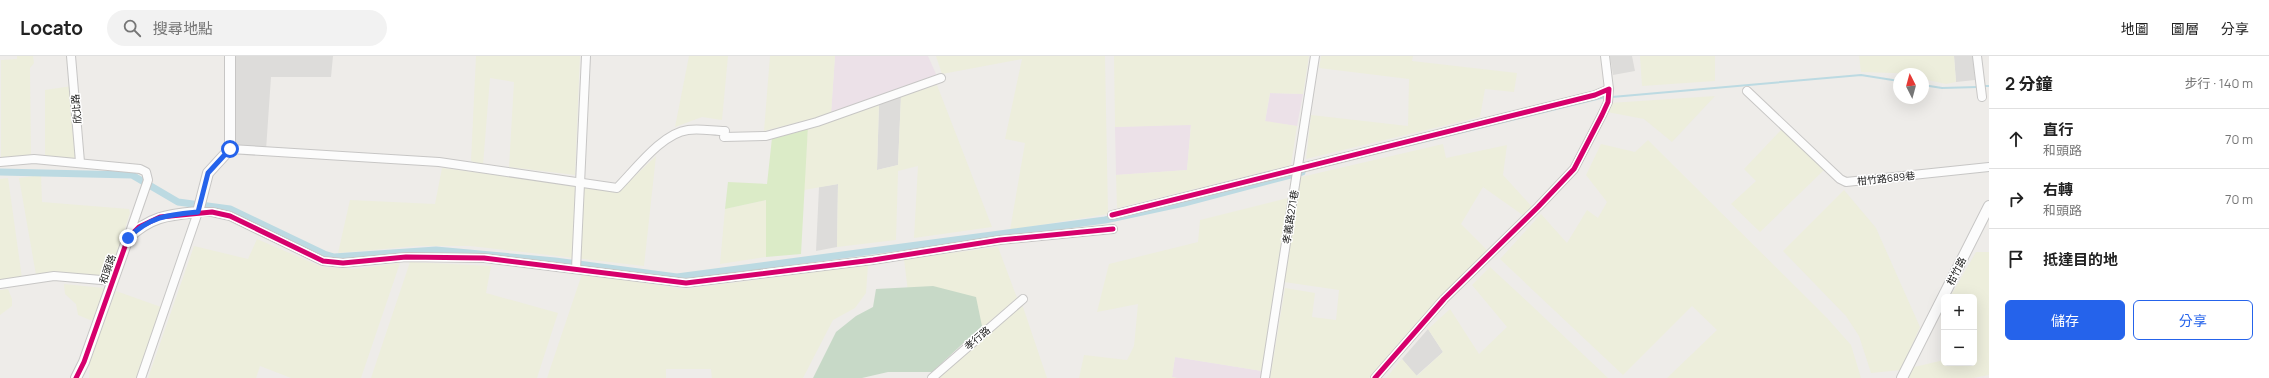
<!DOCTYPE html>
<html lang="zh-TW">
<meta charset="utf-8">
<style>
body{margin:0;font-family:Manrope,"Noto Sans TC",sans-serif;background:#f2f2f2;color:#222}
.controls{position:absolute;right:12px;bottom:12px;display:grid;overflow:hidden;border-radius:6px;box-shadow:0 4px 16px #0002}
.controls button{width:36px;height:36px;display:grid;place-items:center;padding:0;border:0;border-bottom:1px solid #e0e0e0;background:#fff;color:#222;font:20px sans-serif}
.compass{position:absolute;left:1893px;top:12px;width:36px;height:36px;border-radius:50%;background:#fff;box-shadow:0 4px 16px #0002;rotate:354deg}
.stop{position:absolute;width:12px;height:12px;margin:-9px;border:3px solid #2563eb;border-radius:50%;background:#fff}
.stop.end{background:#2563eb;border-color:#fff;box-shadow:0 1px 4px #0008}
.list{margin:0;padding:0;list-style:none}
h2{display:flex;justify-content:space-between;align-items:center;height:52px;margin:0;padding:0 16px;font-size:17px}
h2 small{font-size:13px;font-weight:400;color:#767676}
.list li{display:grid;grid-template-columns:26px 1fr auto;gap:12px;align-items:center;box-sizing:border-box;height:60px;padding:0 16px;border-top:1px solid #e0e0e0}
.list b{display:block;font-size:15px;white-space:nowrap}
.list p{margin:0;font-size:13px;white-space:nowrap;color:#767676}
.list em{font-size:13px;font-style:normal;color:#767676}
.actions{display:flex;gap:8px;padding:12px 16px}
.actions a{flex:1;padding:9px 0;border:1px solid #2563eb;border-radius:6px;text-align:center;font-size:14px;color:#2563eb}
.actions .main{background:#2563eb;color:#fff}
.icon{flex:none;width:22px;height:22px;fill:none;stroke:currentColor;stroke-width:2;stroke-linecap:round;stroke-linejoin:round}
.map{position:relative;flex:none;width:1989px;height:322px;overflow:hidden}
header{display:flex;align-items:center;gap:24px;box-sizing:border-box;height:56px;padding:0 20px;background:#fff;border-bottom:1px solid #e0e0e0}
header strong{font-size:19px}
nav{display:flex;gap:22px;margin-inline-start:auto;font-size:14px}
.search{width:280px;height:36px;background:#f2f2f2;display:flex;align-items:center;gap:10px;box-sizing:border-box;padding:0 14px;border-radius:22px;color:#767676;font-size:15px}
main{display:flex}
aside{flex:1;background:#fff}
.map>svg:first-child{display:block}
.residential{fill:#dddcda}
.industrial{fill:#ece1e8}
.farmland{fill:#edeedc}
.grass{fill:#dbebc7}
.cemetery{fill:#c7d9c7}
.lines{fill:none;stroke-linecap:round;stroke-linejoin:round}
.stream{stroke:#bcdae2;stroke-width:2}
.canal{stroke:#bcdae2;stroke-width:7}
.minor-casing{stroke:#c7c6c5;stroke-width:10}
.tertiary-casing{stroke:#c7c6c5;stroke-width:12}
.minor{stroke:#fcfcfc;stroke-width:8}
.tertiary{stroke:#fcfcfc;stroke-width:10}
.cycleway-casing{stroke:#fff;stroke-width:8}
.cycleway{stroke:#d6006c;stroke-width:5}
.route{stroke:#2563eb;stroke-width:5}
.labels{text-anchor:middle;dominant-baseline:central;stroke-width:3;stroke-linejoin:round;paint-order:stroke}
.street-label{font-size:10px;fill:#202020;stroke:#fff}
</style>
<header>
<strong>Locato</strong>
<div class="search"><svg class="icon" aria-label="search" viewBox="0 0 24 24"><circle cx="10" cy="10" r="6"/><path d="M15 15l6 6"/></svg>搜尋地點</div>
<nav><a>地圖</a><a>圖層</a><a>分享</a></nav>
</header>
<main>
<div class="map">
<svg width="1989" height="322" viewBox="0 0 1989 322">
<rect width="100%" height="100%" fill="#eeece9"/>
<g class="residential">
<polygon points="235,0 333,0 331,21 271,21 266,94 231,93"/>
<polygon points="1610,0 1632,0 1635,15 1613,19"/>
<polygon points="1954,0 1973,0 1975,24 1956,26"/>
<polygon points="901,40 898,109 877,114 879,47"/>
<polygon points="838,128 837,191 816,195 819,131"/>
<polygon points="1428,273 1443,296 1416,320 1402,303"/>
</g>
<g class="industrial">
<polygon points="835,0 928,0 936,18 934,22 831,58"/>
<polygon points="1270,37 1303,38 1297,70 1265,66"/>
<polygon points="1191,68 1187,114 1116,119 1115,71"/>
<polygon points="1175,301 1262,315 1261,322 1177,322 1172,321"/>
</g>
<g class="farmland">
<polygon points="17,0 33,0 34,7 30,12 31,100 1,105 1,4 17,3"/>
<polygon points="476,0 580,0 575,119 509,111 514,26 490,22 483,109 471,105"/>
<polygon points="689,0 728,0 722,64 702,61 675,71"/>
<polygon points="770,0 835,0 831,58 764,75"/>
<polygon points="936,0 1105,0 1108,158 1010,174 1025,87 1005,83 1022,3 942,18"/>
<polygon points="1114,0 1309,0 1303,38 1270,37 1265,65 1297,70 1291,109 1117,152 1116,119 1187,114 1191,69 1115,71"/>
<polygon points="1321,0 1413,0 1412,5 1517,17 1514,36 1485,33 1480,61 1306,103 1311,59 1408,70 1409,23 1319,12"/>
<polygon points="1640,0 1715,0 1715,25 1642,30"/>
<polygon points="1859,0 1954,0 1956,26 1946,28 1923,23 1923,18 1861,16"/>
<polygon points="937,29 992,171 914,182 918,110 898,115 896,184 837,191 838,128 804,134 808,70 879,47 877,114 898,109 901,40"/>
<polygon points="72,30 75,103 45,102 45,34"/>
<polygon points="1715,40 1672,86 1644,63 1607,56 1610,47"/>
<polygon points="1782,73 1824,114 1760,176 1731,148 1756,125 1744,113"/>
<polygon points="1648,84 1827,262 1851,289 1861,322 1667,322 1717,274 1692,250 1623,319 1500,203 1541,158 1567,187 1587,154 1598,162 1607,146 1586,119 1601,88 1635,96"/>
<polygon points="1443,88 1446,102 1507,89 1503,119 1533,152 1524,160 1483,131 1461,168 1489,196 1398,288 1369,322 1270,322 1285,232 1315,237 1312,261 1336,264 1339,234 1284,226 1301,121"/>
<polygon points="656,100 644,210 470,190 417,190 338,197 350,144 435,148 442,112 619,135"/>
<polygon points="41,119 42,146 129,153 130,157 109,223 38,220 36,219 19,122"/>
<polygon points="8,122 22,222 0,226 0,123"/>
<polygon points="1844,134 1876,172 1920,271 1901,314 1871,317 1859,280 1846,260 1783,195"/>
<polygon points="1288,142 1262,315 1175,301 1172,321 1177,322 1079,322 1084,299 1127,304 1134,290 1138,248 1097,256 1109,208 1198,186 1200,164"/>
<polygon points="766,144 766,201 720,208 725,153"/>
<polygon points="257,183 322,211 354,213 400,207 361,322 291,322 260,310 256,322 148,322 194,190 248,203"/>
<polygon points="998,191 1017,242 981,273 977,250 908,236 904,203"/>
<polygon points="1976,196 1989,196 1989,319 1973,322 1906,322 1910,312 1944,304 1944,307 1974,307 1974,241 1950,241"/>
<polygon points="410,206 491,210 486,237 558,257 537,322 371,322"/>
<polygon points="868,209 866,237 855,252 833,264 803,322 712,322 711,313 666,313 666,322 547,322 582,218 685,233"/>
<polygon points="1490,211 1530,248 1608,322 1386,322 1402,303 1417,320 1443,296 1428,273 1450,253 1479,298 1507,271 1472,229"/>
<polygon points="64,228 104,232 106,236 96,263 90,264 78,259 76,248 65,238"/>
<polygon points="8,233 12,243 12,250 0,259 0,234"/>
<polygon points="116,235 161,251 137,322 89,322 90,303"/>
<polygon points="1022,248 1047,322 938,322"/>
</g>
<polygon class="grass" points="808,70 801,198 766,201 766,144 725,153 728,126 767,128 772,82"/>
<polygon class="cemetery" points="933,230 976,241 982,270 932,316 888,316 862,322 813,322 836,276 856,260 873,251 876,233"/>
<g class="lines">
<g class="stream">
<polyline points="1923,29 1942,32 1978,31"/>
<polyline points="1982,30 1989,30"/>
<polyline points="1612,41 1861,19 1899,25"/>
<polyline points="1406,90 1605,41"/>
</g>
<polyline class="canal" points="0,116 132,119 178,146 230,153 324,198 334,201 436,194 555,205 677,221 1105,164 1184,147 1302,116"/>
<g class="minor-casing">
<g id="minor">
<polyline points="71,0 80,106"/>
<polyline points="1605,0 1609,33"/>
<polyline points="1977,0 1982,41"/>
<polyline points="1747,35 1840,123 1846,126 1989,111"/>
<polyline points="724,81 766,80 817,66 941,22"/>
<path d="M230,93L439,106L617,132C635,114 662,77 688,74C699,72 713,75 725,75"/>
<polyline points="0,106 34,103 140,113 146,116 148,124 128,182"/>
<polyline points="1112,159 1595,39 1609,33 1608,46 1602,59 1574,113 1538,151 1444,243 1375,322"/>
<polyline points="576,213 586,0"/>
<polyline points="0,228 54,220 113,225"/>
<polyline points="141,322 198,156 212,156 230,160 323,205 343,207 406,201 484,202 686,227 873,204 1000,184 1113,173"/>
<polyline points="932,322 1023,243"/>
<polyline points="1265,322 1315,0"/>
</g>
</g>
<g class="tertiary-casing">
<g id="tertiary">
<path d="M76,322L84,306L128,182C151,160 168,159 198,156L208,117L230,93V0"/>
<polyline points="1902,322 1989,150"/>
</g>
</g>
<use href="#minor" class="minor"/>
<use href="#tertiary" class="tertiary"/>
<g class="cycleway-casing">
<g id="cycleway">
<polyline points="1112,159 1595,39 1609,33 1608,46 1602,59 1574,113 1538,151 1444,243 1375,322"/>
<polyline points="76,322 84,306 128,182 139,171 160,161 212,156 230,160 323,205 343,207 406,201 484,202 686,227 873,204 1000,184 1113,173"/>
</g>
</g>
<use href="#cycleway" class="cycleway"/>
</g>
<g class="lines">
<path class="route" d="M128,182C151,160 168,159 198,156L208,117L230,93"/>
</g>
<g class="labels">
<g class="street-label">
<text transform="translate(76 53) rotate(-95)">欣北路</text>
<text transform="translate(1886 122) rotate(-6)">柑竹路689巷</text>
<text transform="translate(1290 161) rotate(-81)">孝義路271巷</text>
<text transform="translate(107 213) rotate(-71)">和頭路</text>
<text transform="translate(1956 215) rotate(-63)">柑竹路</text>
<text transform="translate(977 282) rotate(-41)">孝行路</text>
</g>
</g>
</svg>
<div class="controls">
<button>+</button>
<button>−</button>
</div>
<svg class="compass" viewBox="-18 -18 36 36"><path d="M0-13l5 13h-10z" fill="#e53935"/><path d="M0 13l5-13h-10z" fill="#767676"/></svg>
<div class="stop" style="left:230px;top:93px"></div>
<div class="stop end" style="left:128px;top:182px"></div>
</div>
<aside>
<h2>2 分鐘<small>步行 · 140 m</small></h2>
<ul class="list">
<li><svg class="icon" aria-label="ahead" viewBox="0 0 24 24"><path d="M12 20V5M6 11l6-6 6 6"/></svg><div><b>直行</b><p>和頭路</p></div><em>70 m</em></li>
<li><svg class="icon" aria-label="right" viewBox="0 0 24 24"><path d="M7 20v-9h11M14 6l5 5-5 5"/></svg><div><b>右轉</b><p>和頭路</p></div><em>70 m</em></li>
<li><svg class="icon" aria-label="arrive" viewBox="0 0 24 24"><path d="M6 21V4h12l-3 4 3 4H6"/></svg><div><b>抵達目的地</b></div></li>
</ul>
<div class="actions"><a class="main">儲存</a><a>分享</a></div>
</aside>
</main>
